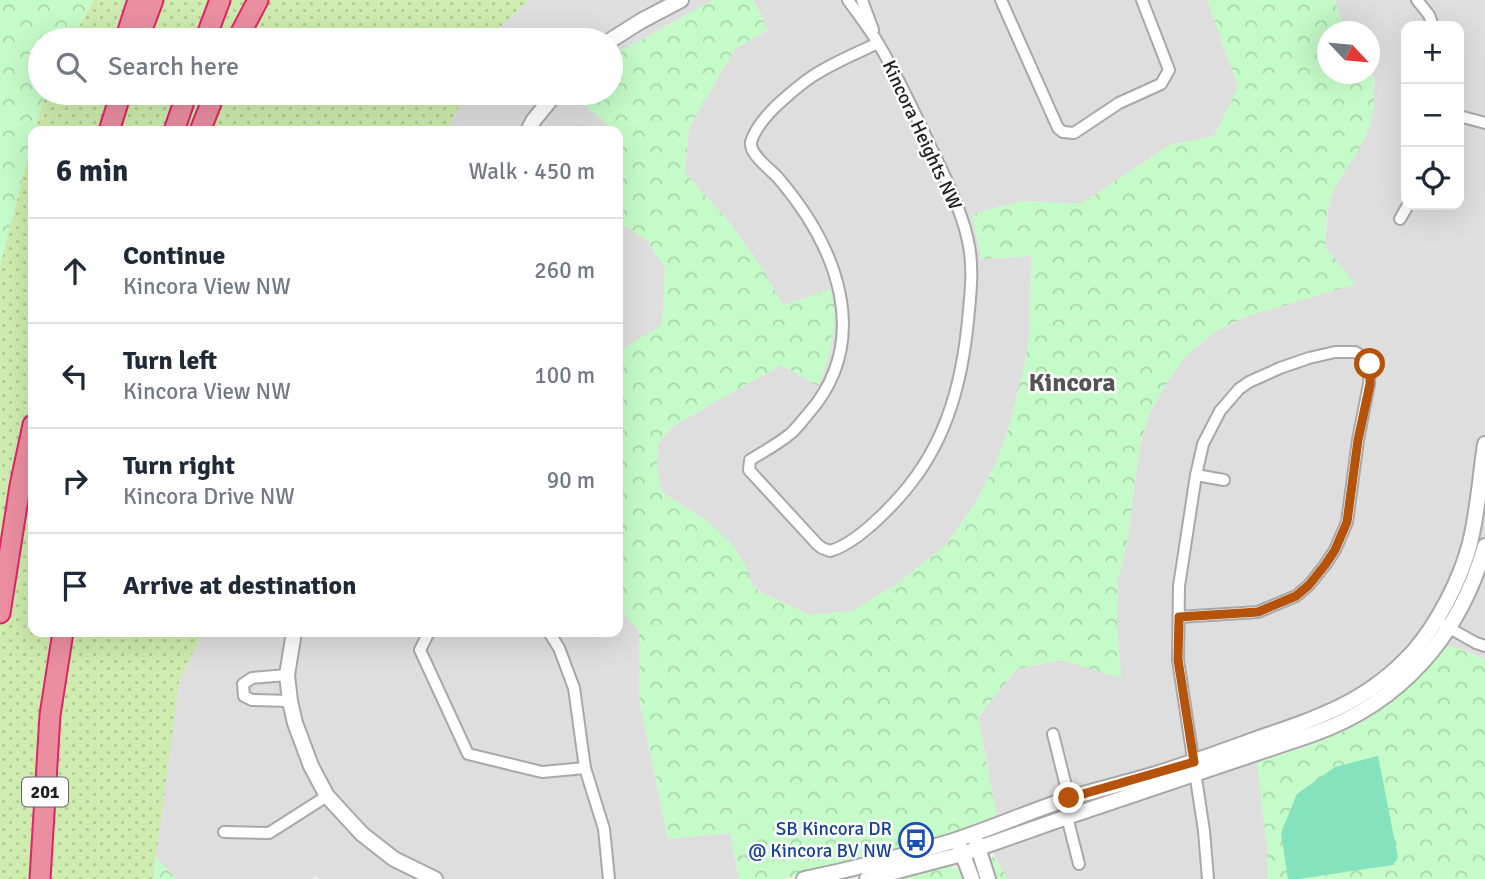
<!DOCTYPE html>
<meta charset="utf-8">
<style>
body{margin:0;font-family:Signika,sans-serif;background:#f2f2f3;color:#1f2937}
.controls{position:absolute;right:21px;top:21px;display:grid;overflow:hidden;border-radius:14px;box-shadow:0 7px 28px #0002}
.controls button{width:63px;height:63px;display:grid;place-items:center;padding:0;border:0;border-bottom:2px solid #e0e1e3;background:#fff;color:#1f2937;font:35px sans-serif}
.compass{position:absolute;left:1317px;top:21px;width:63px;height:63px;border-radius:50%;background:#fff;box-shadow:0 7px 28px #0002;rotate:116deg}
.stop{position:absolute;width:21px;height:21px;margin:-16px;border:5px solid #b45309;border-radius:50%;background:#fff}
.stop.end{background:#b45309;border-color:#fff;box-shadow:0 2px 7px #0008}
.list{margin:0;padding:0;list-style:none}
h2{display:flex;justify-content:space-between;align-items:center;height:91px;margin:0;padding:0 28px;font-size:30px}
h2 small{font-size:23px;font-weight:400;color:#747a83}
.list li{display:grid;grid-template-columns:46px 1fr auto;gap:21px;align-items:center;box-sizing:border-box;height:105px;padding:0 28px;border-top:2px solid #e0e1e3}
.list b{display:block;font-size:26px;white-space:nowrap}
.list p{margin:0;font-size:23px;white-space:nowrap;color:#747a83}
.list em{font-size:23px;font-style:normal;color:#747a83}
.icon{flex:none;width:38px;height:38px;fill:none;stroke:currentColor;stroke-width:2;stroke-linecap:round;stroke-linejoin:round}
.map{position:relative;flex:none;width:1485px;height:879px;overflow:hidden}
.search{position:absolute;background:#fff;box-shadow:0 7px 28px #0002;left:28px;top:28px;width:595px;height:77px;display:flex;align-items:center;gap:18px;box-sizing:border-box;padding:0 24px;border-radius:38px;color:#747a83;font-size:26px}
.panel{position:absolute;background:#fff;box-shadow:0 7px 28px #0002;left:28px;top:126px;width:595px;height:511px;border-radius:14px}
.map>svg:first-child{display:block}
.residential{fill:#dfdede;fill-rule:evenodd}
.grass{fill:url(#grass-dots)}
.park{fill:url(#park-crowns)}
.pitch{fill:#84e2bc}
.lines{fill:none;stroke-linecap:round;stroke-linejoin:round}
.minor-casing{stroke:#a8a8a8;stroke-width:14}
.tertiary-casing{stroke:#a8a8a8;stroke-width:18}
.motorway-casing{stroke:#e02467;stroke-width:23}
.minor{stroke:#fff;stroke-width:10}
.tertiary{stroke:#fff;stroke-width:14}
.motorway{stroke:#ea8ea0;stroke-width:19}
.route{stroke:#b45309;stroke-width:9}
.labels{text-anchor:middle;dominant-baseline:central;stroke-width:5;stroke-linejoin:round;paint-order:stroke}
.shield{fill:#fff;stroke:#646464;stroke-width:2}
.shield-label{font-size:18px;font-weight:bold;fill:#212121}
.street-label{font-size:19px;fill:#212121;stroke:#fff}
.transit-label{font-size:19px;fill:#164399;stroke:#fff;text-anchor:end}
.district-label{font-size:26px;font-weight:bold;fill:#545454;stroke:#fff}
</style>
<div class="map">
<svg width="1485" height="879" viewBox="0 0 1485 879">
<defs>
<pattern id="grass-dots" width="8" height="8" patternUnits="userSpaceOnUse" patternTransform="scale(1.75)"><rect width="8" height="8" fill="#cdecad"/><path d="M2 2h.1M6 6h.1" fill="none" stroke="#b0ca95" stroke-width="1.8" stroke-linecap="round"/></pattern>
<pattern id="park-crowns" width="20" height="18" patternUnits="userSpaceOnUse" patternTransform="scale(1.75)"><rect width="20" height="18" fill="#c5fbc8"/><path d="M2 6a3 3 0 1 1 6 0M12 15a3 3 0 1 1 6 0" fill="none" stroke="#a9d7ac"/></pattern>
</defs>
<rect width="100%" height="100%" fill="#f1eee7"/>
<g class="residential">
<polygon points="529,0 713,0 619,52 611,58 611,40 491,40 495,32"/>
<polygon points="753,0 1207,0 1238,87 1214,136 1170,145 1081,204 1023,201 978,240 981,259 1031,256 1030,334 1023,373 1007,434 995,465 976,502 946,545 897,584 853,611 810,615 761,592 753,585 748,576 705,519 675,501 662,492 657,470 658,444 673,426 781,365 783,305 763,270 731,224 685,174 689,128 735,49 768,30"/>
<path d="M1335,0H1485V659L1461,649L1445,647L1421,676L1397,698L1374,715L1323,740L1257,763L1267,848L1268,879H1008L994,856L997,818L978,717L1017,669L1060,660L1117,616L1118,580L1127,542L1140,445L1149,415L1164,387L1185,357L1216,331L1245,317L1325,247L1328,210L1333,190L1344,173L1375,84L1370,65V32L1349,31L1339,15ZM1406,26H1459V205H1406Z"/>
<polygon points="466,93 573,93 572,95 610,126 609,131 447,131"/>
<polygon points="618,222 647,240 665,268 663,325 618,352"/>
<polygon points="618,607 639,631 639,692 641,709 668,839 730,833 739,879 320,879 316,876 310,879 176,879 155,856 179,682 203,632 618,632"/>
</g>
<g class="grass">
<polygon points="94,0 529,0 495,32 491,40 71,40"/>
<polygon points="45,93 466,93 447,131 35,131"/>
<polygon points="33,138 33,632 203,632 179,682 153,879 0,879 0,266"/>
</g>
<g class="park">
<polygon points="0,0 94,0 71,40 40,40 40,93 45,93 35,131 33,131 33,138 0,266"/>
<path d="M713,0H753L768,30L735,49L689,128L685,173L731,224L763,270L783,305L831,289C839,324 832,354 818,386L781,365L673,426L658,444L657,470L662,492L675,501L705,519L731,543L743,561L753,585L760,592L809,615L852,611L897,584L946,545L976,502L995,465L1007,434L1023,373L1030,334L1031,256L981,259L972,214L1023,201L1081,204L1170,145L1214,136L1238,87L1207,0H1335L1339,15L1349,31L1328,32V74H1370V65C1379,101 1373,129 1353,159C1346,170 1337,181 1333,192C1326,209 1326,228 1325,247L1356,284L1245,317L1216,331L1185,357L1164,387L1149,415L1140,445L1127,542L1118,580L1117,616L1121,678L1061,660L1017,669L978,717L997,818L931,841L814,873L779,879H739L730,833L668,839L641,709L639,692V631L618,607V352L662,325L665,268L647,240L618,222V131H609L610,126L571,95L573,93H611V58L619,52Z"/>
<path d="M1445,647H1454L1485,659V879H1268L1267,848L1257,763C1296,749 1339,738 1374,715C1402,697 1424,672 1445,647Z"/>
<polygon points="155,856 176,879 153,879"/>
<polygon points="994,856 1008,879 996,879 990,863 990,859"/>
<path d="M946,866C955,866 962,870 965,879H904Z"/>
</g>
<polygon class="pitch" points="1378,756 1398,858 1393,865 1298,879 1288,879 1281,833 1297,794 1335,767"/>
<g class="lines">
<g class="minor-casing">
<g id="minor">
<path d="M848,0C858,14 869,28 878,43C899,78 916,116 933,152C947,180 964,216 969,246C973,267 971,289 969,310C964,369 952,426 917,475C900,499 859,543 830,551L822,548L817,544L749,470L750,460C763,452 778,444 790,434C797,428 802,421 808,414C874,339 836,246 779,179C772,170 749,155 751,142C755,129 765,117 775,107C788,95 801,83 816,74C835,62 857,53 878,43"/>
<polyline points="862,0 873,30"/>
<polyline points="1001,0 1058,128 1063,132 1074,133 1119,103 1161,84 1169,70 1142,0"/>
<polyline points="1417,0 1429,15 1433,26"/>
<polyline points="1459,116 1485,123"/>
<polyline points="1400,219 1408,205"/>
<polyline points="1196,475 1224,480"/>
<polyline points="1179,617 1258,612 1296,596 1309,585 1325,565 1335,550 1347,522 1358,440 1369,384 1370,364 1365,358 1355,352 1335,352 1309,358 1280,368 1249,382 1239,389 1220,411 1203,444 1196,475 1179,586 1178,660 1204,831 1208,879"/>
<polyline points="1444,625 1476,643 1485,646"/>
<polyline points="429,632 420,650 468,754 542,772 585,768"/>
<polyline points="549,632 559,648 574,688 585,768 604,829 609,879"/>
<polyline points="287,675 252,678 243,684 244,696 252,700 290,701"/>
<polyline points="1053,734 1069,798 1067,817 1079,864"/>
<polyline points="224,832 269,833 327,796"/>
</g>
</g>
<g class="tertiary-casing">
<g id="tertiary">
<polyline points="611,40 641,21 681,0"/>
<polyline points="528,131 533,121 556,93"/>
<polyline points="294,632 287,675 290,701 295,723 311,766 327,796 362,834 394,859 435,879"/>
<polyline points="976,841 988,879"/>
<polyline points="960,847 972,879"/>
<path d="M804,879C854,869 904,856 953,841C992,828 1029,812 1067,799C1094,790 1122,784 1149,776C1186,765 1223,751 1259,738C1321,717 1369,701 1414,651C1438,623 1461,579 1470,543C1478,511 1480,477 1485,444"/>
<path d="M867,879L962,854L1067,817L1313,734C1401,703 1460,635 1485,546"/>
</g>
</g>
<g class="motorway-casing">
<g id="motorway">
<polyline points="125,40 138,0"/>
<polyline points="138,40 153,0"/>
<polyline points="205,40 220,0"/>
<polyline points="237,40 258,0"/>
<polyline points="109,131 121,93"/>
<polyline points="174,131 187,93"/>
<polyline points="200,131 215,93"/>
<polyline points="0,613 20,486 33,425"/>
<polyline points="40,879 50,715 63,632"/>
</g>
</g>
<use href="#minor" class="minor"/>
<use href="#tertiary" class="tertiary"/>
<use href="#motorway" class="motorway"/>
</g>
<g class="lines">
<polyline class="route" points="1069,798 1194,762 1178,660 1179,617 1258,612 1296,596 1309,585 1325,565 1335,550 1347,522 1358,440 1370,384 1370,364"/>
</g>
<defs>
<g id="bus-ring" transform="scale(1.75)"><circle r="9.5" fill="#fff" stroke="#1a4fb4" stroke-width="1.5"/><path d="M-5-6H5V4H4V6H2V4H-2V6H-4V4H-5ZM-3.5-4V0h7V-4ZM-3.5 1.2v1.5H-2V1.2ZM2 1.2v1.5H3.5V1.2Z" fill="#1a4fb4"/></g>
</defs>
<g fill-rule="evenodd">
<use href="#bus-ring" x="916" y="840"/>
</g>
<g class="labels">
<rect class="shield" x="22" y="777.5" width="46" height="29" rx="5"/>
<g class="shield-label">
<text x="45" y="792">201</text>
</g>
<g class="street-label">
<text transform="translate(922 135) rotate(65)">Kincora Heights NW</text>
</g>
<g class="transit-label">
<text x="892" y="829">SB Kincora DR<tspan x="892" dy="22">@ Kincora BV NW</tspan></text>
</g>
<g class="district-label">
<text x="1072" y="383">Kincora</text>
</g>
</g>
</svg>
<div class="controls">
<button>+</button>
<button>−</button>
<button><svg class="icon" aria-label="locate" viewBox="0 0 24 24"><circle cx="12" cy="12" r="6"/><path d="M12 2v4M12 18v4M2 12h4M18 12h4"/></svg></button>
</div>
<svg class="compass" viewBox="-18 -18 36 36"><path d="M0-13l5 13h-10z" fill="#e53935"/><path d="M0 13l5-13h-10z" fill="#747a83"/></svg>
<div class="stop" style="left:1370px;top:364px"></div>
<div class="stop end" style="left:1069px;top:798px"></div>
<div class="search"><svg class="icon" aria-label="search" viewBox="0 0 24 24"><circle cx="10" cy="10" r="6"/><path d="M15 15l6 6"/></svg>Search here</div>
<section class="panel">
<h2>6 min<small>Walk · 450 m</small></h2>
<ul class="list">
<li><svg class="icon" aria-label="ahead" viewBox="0 0 24 24"><path d="M12 20V5M6 11l6-6 6 6"/></svg><div><b>Continue</b><p>Kincora View NW</p></div><em>260 m</em></li>
<li><svg class="icon" aria-label="left" viewBox="0 0 24 24"><path d="M17 20v-9H6M10 6l-5 5 5 5"/></svg><div><b>Turn left</b><p>Kincora View NW</p></div><em>100 m</em></li>
<li><svg class="icon" aria-label="right" viewBox="0 0 24 24"><path d="M7 20v-9h11M14 6l5 5-5 5"/></svg><div><b>Turn right</b><p>Kincora Drive NW</p></div><em>90 m</em></li>
<li><svg class="icon" aria-label="arrive" viewBox="0 0 24 24"><path d="M6 21V4h12l-3 4 3 4H6"/></svg><div><b>Arrive at destination</b></div></li>
</ul>
</section>
</div>
